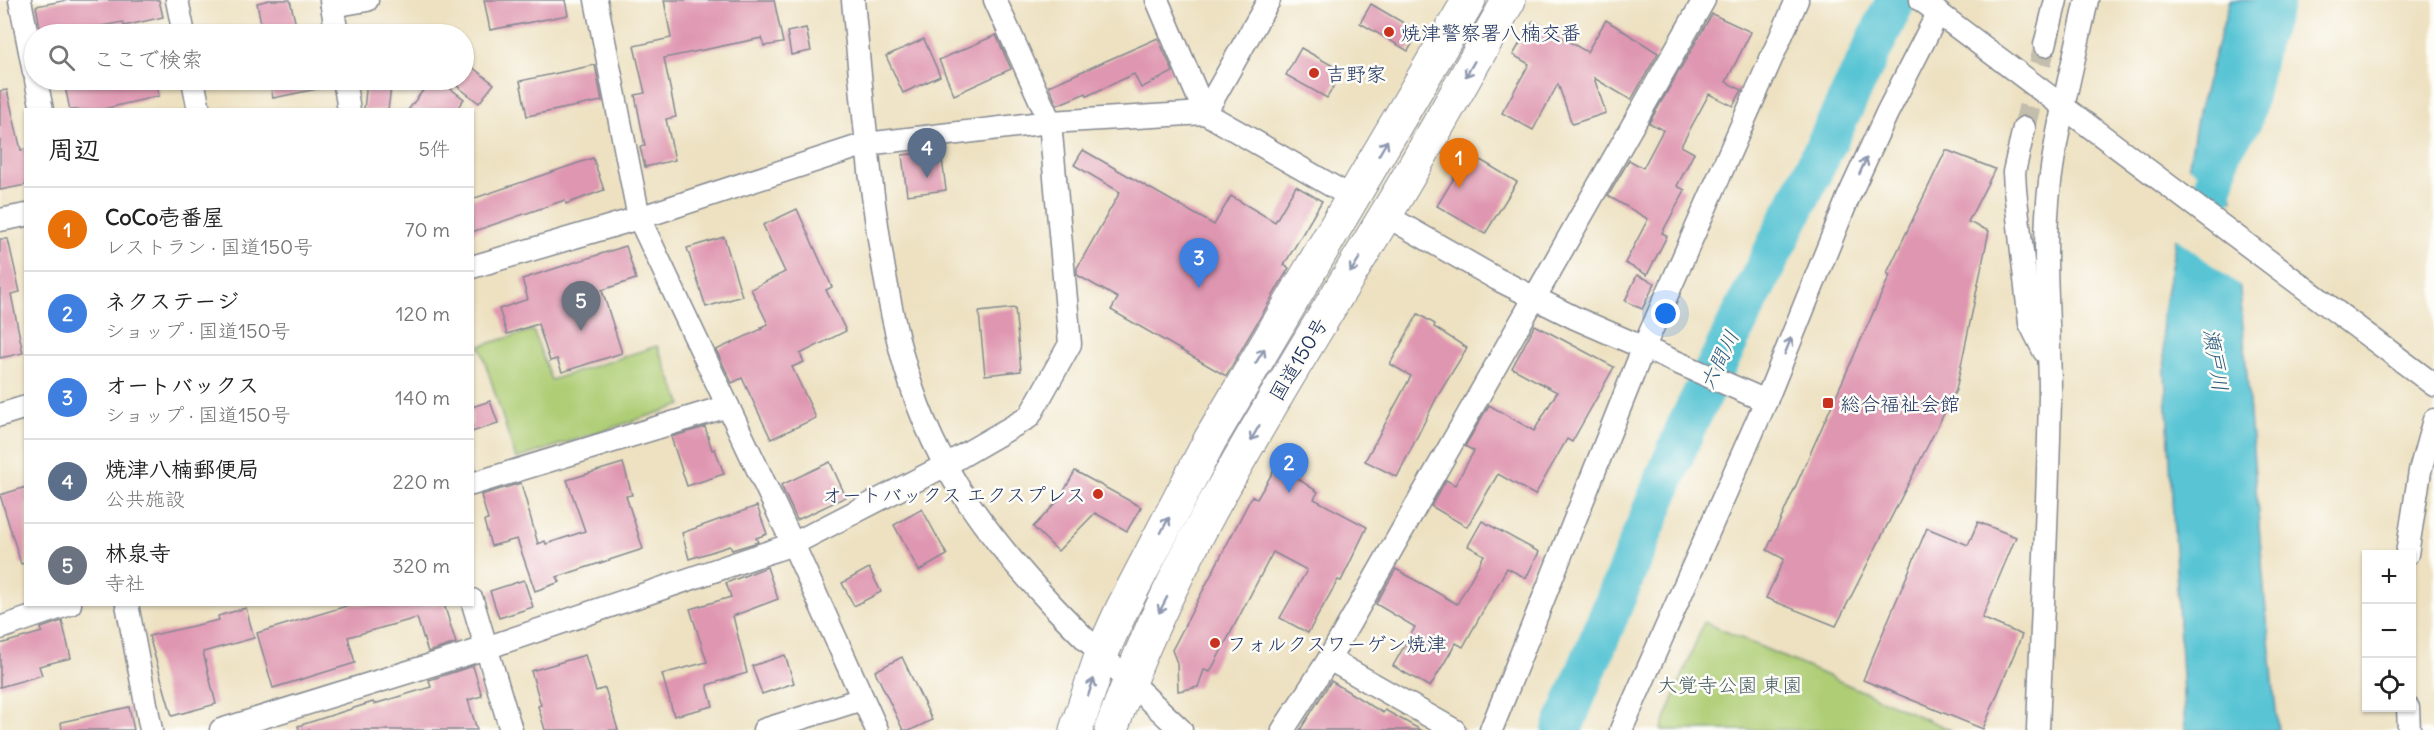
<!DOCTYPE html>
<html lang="ja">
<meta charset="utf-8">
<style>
body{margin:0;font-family:Delius,"Klee One",sans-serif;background:#f6f6f6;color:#222}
.controls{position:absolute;right:18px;bottom:18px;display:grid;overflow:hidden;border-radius:0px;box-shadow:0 2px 4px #0004}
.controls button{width:54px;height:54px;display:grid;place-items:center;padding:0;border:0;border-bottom:2px solid #e0e0e0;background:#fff;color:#222;font:30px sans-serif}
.you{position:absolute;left:1666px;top:314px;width:21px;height:21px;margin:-15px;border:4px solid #fff;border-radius:50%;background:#1a73e8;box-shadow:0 0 0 9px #1a73e833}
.badge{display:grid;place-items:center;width:39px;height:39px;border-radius:50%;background:#0b8043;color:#fff;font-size:20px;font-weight:700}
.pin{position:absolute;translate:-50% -50px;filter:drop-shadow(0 2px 3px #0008)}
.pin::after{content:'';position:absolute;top:32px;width:21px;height:18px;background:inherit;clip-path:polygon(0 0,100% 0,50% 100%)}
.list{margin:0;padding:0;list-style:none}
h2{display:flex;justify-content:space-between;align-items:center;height:78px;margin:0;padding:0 24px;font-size:26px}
h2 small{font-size:20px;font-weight:400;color:#767676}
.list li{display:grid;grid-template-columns:39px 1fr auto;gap:18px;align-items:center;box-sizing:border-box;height:84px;padding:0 24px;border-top:2px solid #e0e0e0}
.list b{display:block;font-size:22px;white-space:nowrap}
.list p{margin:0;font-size:20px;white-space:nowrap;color:#767676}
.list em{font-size:20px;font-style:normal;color:#767676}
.icon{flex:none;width:33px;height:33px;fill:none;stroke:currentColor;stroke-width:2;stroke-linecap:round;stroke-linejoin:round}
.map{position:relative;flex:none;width:2434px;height:730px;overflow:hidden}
.search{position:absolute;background:#fff;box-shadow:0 2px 4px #0004;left:24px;top:24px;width:450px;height:66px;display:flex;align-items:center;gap:15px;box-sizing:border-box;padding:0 21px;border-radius:33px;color:#767676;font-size:22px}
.panel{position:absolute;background:#fff;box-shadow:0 2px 4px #0004;left:24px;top:108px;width:450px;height:498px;border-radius:0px}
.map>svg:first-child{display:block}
.green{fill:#aecd75;stroke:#647e6a;stroke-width:1.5}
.water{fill:#59c4d4;stroke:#3a7a99;stroke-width:1.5}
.pier{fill:#ede1c1}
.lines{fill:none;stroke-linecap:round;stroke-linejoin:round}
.river{stroke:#59c4d4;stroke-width:40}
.building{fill:#df96b0}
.minor-tunnel{stroke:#c3bdad;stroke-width:22;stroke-dasharray:22 11;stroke-linecap:butt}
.minor-casing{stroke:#848890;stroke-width:25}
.highway-casing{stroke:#848890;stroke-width:35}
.minor{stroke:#fff;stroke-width:22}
.highway{stroke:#fff;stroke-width:33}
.oneway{stroke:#8d97ae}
.poi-dot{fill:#c8321e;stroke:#fdfcf7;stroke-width:2}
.labels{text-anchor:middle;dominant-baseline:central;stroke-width:5;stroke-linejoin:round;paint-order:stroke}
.poi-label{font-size:20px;fill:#1b2f5e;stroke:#fdfcf7;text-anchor:start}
.street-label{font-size:20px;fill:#1b2f5e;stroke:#fdfcf7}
.park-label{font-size:20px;fill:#475e65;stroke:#fdfcf7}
.water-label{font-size:21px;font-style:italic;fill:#2e5c81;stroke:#fdfcf7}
</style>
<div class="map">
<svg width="2434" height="730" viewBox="0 0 2434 730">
<rect width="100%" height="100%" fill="#fdfcf7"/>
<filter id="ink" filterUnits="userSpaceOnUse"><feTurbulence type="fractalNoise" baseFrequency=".0167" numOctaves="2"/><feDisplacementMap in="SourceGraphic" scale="12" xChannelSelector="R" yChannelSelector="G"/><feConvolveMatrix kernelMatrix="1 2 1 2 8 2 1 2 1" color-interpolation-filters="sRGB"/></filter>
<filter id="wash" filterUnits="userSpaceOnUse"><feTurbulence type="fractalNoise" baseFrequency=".008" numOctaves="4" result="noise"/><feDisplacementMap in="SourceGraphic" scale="24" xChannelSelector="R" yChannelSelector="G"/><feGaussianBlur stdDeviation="1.35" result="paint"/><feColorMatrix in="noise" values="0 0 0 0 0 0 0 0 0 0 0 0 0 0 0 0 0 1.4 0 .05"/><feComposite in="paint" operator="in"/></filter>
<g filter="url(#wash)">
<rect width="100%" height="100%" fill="#ede1c1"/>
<g class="green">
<polygon points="533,330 551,380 657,346 682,405 516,459 480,346"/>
<polygon points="1704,622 1951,730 1661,730"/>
</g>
<polygon class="water" points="2230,0 2279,0 2228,141 2265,600 2278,730 2185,730 2162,318 2198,113"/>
<polygon class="pier" points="2186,165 2236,203 2243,288 2173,236"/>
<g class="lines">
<g class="river">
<polyline points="2213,192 2221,151 2243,119 2259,42 2275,0"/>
<polyline points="1562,730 1686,427 1813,171 1896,0"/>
</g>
</g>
<g id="blocks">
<g class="building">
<polygon points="68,0 159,0 163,17 124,26 123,22 57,34 41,34 36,6"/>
<polygon points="269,0 290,0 298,34 263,34 257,3"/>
<polygon points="484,0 565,0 568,15 490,30"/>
<polygon points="664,0 774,0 783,43 764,46 762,38 664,58 676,117 666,119 675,160 645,167 640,147 645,146 635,95 645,93 634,46 671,38"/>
<polygon points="1371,4 1419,32 1408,51 1360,23"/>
<polygon points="1712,14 1751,32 1726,82 1742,90 1733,106 1709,94 1681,146 1694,153 1677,186 1685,190 1662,233 1667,236 1647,275 1625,263 1648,219 1608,196 1629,160 1643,168 1663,130 1649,123"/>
<polygon points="1606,20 1658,53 1631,100 1594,78 1606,113 1572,124 1558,84 1533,130 1502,113 1529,64 1513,55 1533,21 1587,52"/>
<polygon points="806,28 811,51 791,55 787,32"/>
<polygon points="996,35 1011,69 954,95 939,60"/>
<polygon points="1158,38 1173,72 1141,88 1134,74 1087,96 1086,93 1057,105 1049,86"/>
<polygon points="924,39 940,76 903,93 886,56"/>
<polygon points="1301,48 1342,71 1327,98 1286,75"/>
<polygon points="595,65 602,101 527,116 520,81"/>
<polygon points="472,67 494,84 479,103 457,86"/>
<polygon points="74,80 156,80 159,96 99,110 70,110 64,82"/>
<polygon points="269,80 322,80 322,88 273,98"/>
<polygon points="367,80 392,80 388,110 364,110"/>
<polygon points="431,80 439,80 464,99 456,110 408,110"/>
<polygon points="7,90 21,150 26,149 26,185 0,190 0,91"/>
<polygon points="1083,150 1214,225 1231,196 1275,222 1296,186 1322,201 1284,265 1289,268 1226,376 1111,310 1118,298 1077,275 1077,268 1120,192 1074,165"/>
<polygon points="1946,150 1995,169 1968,222 1989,231 1956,390 1836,626 1766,598 1784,559 1767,550 1890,275 1887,273"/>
<polygon points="941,151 946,190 907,195 902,155"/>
<polygon points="1469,153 1517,182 1485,234 1437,206"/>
<polygon points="593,158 604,190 566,204 565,200 472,232 472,199"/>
<polygon points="797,209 832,287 826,290 846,331 800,354 804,362 792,367 816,418 771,439 742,378 732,383 716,350 762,329 761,327 768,324 751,289 785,272 763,225"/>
<polygon points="724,237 742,296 706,307 687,248"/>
<polygon points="0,239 8,239 20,292 11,294 23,353 0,358"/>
<polygon points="626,246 636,279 602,290 622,353 562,372 557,359 550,361 538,324 507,334 499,309 528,299 522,279"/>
<polygon points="1637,275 1655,283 1642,309 1625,301"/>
<polygon points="1015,308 1021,371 985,375 979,312"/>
<polygon points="1418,314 1435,324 1434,327 1467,348 1437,397 1397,477 1365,461 1411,376 1390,364"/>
<polygon points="1535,325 1614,367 1572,442 1567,439 1535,495 1498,474 1467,527 1431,506 1446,480 1455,485 1474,451 1465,446 1489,405 1534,431 1557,392 1512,368"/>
<polygon points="490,401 498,423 472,432 472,407"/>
<polygon points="705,427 712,450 715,449 724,474 687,486 671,437"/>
<polygon points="830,462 846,497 797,520 781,485"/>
<polygon points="623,463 632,495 626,496 643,549 557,577 560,582 535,591 517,539 491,546 484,521 488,520 481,495 521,483 538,544 545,541 546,544 585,531 567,480"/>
<polygon points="1277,465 1318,492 1314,499 1367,527 1341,581 1338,580 1308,633 1280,618 1307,570 1273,552 1210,672 1204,670 1198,687 1178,691 1177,663 1172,650 1252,496 1257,499"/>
<polygon points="1075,471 1141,507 1127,531 1095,513 1058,551 1033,527 1059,500"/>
<polygon points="26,487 26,563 21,564 0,495"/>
<polygon points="757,506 767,534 756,538 758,542 732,550 730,546 689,559 682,533"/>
<polygon points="922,509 947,555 919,571 894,525"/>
<polygon points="1482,521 1539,552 1526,578 1507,568 1463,647 1456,643 1430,687 1393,666 1415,627 1376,604 1396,569 1457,604 1484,555 1468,546"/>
<polygon points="1978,522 2016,537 1982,618 2022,635 1983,729 1863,680 1927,528 1968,545"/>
<polygon points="767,567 778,599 733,616 747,673 707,685 713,706 674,716 662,674 707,662 690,609 731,597 726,583"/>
<polygon points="869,568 881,592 854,606 842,583"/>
<polygon points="524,580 533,607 499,618 490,591"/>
<polygon points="353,604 444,604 456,643 428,652 417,618 348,637 355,663 273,688 257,633"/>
<polygon points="246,608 254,638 203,652 216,704 172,716 149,636 219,620 218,616"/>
<polygon points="62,621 71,658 39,666 42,675 0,687 0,644 42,632 41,628"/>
<polygon points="585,655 596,691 605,688 618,730 545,730 538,706 541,705 531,671"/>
<polygon points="785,655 794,683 762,694 752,666"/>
<polygon points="902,657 932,720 911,730 903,730 875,671"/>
<polygon points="473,666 482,696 468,700 477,730 299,730 298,726 373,702 374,704 431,687 429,680"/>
<polygon points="1331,681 1383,713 1385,710 1421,730 1300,730"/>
<polygon points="129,707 134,730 62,730 61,722"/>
</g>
</g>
</g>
<g filter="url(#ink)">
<use href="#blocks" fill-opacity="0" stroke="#848890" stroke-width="1.5"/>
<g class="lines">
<polyline class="minor-tunnel" points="2024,128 2045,45"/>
<g class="minor-casing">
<g id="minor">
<polyline points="20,0 34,72"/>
<polyline points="177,0 184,34"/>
<polyline points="331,0 337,34"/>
<polyline points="596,0 639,218 793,544 877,730"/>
<path d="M853,0C860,75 866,150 877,225C891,324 910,418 968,502C1026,588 1106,659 1181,730"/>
<polyline points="1157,0 1205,113"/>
<polyline points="1921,0 2434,385"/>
<polyline points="332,6 367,0"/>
<polyline points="2045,45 2056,0"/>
<polyline points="36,80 42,110"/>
<polyline points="193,80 199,110"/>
<polyline points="344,80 349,110"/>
<polyline points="1205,113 1269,0"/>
<polyline points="2024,128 2014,172 2015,190 2030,323 2044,351"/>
<polyline points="1385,215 1497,279 1575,318 1766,401"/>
<polyline points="0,220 26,215"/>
<polyline points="472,267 639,218 866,144 1050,122 1205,113 1353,198"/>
<polyline points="0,415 26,407"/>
<polyline points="472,484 728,406"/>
<polyline points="2407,554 2420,471 2434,420"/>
<polyline points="472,600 511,730"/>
<polyline points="127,604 151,730"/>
<polyline points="0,628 70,604"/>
<polyline points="1329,659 1454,730"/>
<polyline points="2408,708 2409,730"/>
<polyline points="221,730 486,648 793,544 946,465 1029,417 1070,344 1050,122 995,0"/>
<polyline points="764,730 862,699"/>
<polyline points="1283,730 1329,659 1704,0"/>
<polyline points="1491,730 1643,349 1797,0"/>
<polyline points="1621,730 1766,401 1848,198 1887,113 1938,13"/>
<path d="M2038,730C2042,618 2048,507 2050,395C2050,324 2041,253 2050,182C2058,121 2074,60 2087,0"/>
</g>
</g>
<g class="highway-casing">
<g id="highway">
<polyline points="1076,730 1102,653 1122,609 1210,440 1469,0"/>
<path d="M1111,730C1176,546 1286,382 1385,216C1428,145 1468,72 1509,0"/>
</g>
</g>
<use href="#minor" class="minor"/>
<use href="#highway" class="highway"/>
</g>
<defs><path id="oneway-shaft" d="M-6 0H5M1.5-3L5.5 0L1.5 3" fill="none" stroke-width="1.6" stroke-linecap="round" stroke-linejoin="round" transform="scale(1.5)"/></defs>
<g class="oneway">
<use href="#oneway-shaft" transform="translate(1470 69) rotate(120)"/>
<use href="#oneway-shaft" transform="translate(1383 148) rotate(-60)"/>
<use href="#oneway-shaft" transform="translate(1863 166) rotate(-66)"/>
<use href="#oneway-shaft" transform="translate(1355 265) rotate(122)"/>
<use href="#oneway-shaft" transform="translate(1788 346) rotate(-68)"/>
<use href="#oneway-shaft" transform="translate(1260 356) rotate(-59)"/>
<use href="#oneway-shaft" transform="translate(1255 433) rotate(120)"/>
<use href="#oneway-shaft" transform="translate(1165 525) rotate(-62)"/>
<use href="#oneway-shaft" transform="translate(1163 605) rotate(117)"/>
<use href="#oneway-shaft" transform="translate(1091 687) rotate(-72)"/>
</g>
</g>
<g class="poi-dot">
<circle cx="1389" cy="32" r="6"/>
<circle cx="1314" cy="73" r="6"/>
<rect x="1822" y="397" width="12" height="12" rx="3"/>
<circle cx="1098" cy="494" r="6"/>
<circle cx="1215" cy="643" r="6"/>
</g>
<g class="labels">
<g class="poi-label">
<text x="1401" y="32">焼津警察署八楠交番</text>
<text x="1326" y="73">吉野家</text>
<text x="1840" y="403">総合福祉会館</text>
<text x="1086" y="494" text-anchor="end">オートバックス エクスプレス</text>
<text x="1227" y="643">フォルクスワーゲン焼津</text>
</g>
<g class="street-label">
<text transform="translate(1298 359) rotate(-59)">国道150号</text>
</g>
<g class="park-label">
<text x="1730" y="684">大覚寺公園 東園</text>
</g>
<g class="water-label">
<text transform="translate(1719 360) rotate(-64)">六間川</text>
<text transform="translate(2216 360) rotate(81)">瀬戸川</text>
</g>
</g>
</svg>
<div class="controls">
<button>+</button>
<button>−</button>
<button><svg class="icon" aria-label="locate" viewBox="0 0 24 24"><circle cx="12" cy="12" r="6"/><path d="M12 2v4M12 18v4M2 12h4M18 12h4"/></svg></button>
</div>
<div class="you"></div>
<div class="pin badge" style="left:1459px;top:188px;background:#e8710a">1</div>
<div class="pin badge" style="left:1289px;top:493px;background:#3f7fe0">2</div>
<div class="pin badge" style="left:1199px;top:288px;background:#3f7fe0">3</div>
<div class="pin badge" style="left:927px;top:178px;background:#5c6f8a">4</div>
<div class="pin badge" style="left:581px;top:331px;background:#6b7280">5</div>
<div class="search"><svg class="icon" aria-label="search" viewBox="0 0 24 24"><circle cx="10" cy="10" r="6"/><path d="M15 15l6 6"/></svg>ここで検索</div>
<section class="panel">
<h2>周辺<small>5件</small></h2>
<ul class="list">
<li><span class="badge" style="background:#e8710a">1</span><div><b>CoCo壱番屋</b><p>レストラン · 国道150号</p></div><em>70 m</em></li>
<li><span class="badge" style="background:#3f7fe0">2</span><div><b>ネクステージ</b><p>ショップ · 国道150号</p></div><em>120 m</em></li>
<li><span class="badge" style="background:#3f7fe0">3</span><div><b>オートバックス</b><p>ショップ · 国道150号</p></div><em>140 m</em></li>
<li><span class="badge" style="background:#5c6f8a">4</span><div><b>焼津八楠郵便局</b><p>公共施設</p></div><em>220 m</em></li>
<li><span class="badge" style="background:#6b7280">5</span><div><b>林泉寺</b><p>寺社</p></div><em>320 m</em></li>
</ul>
</section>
</div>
